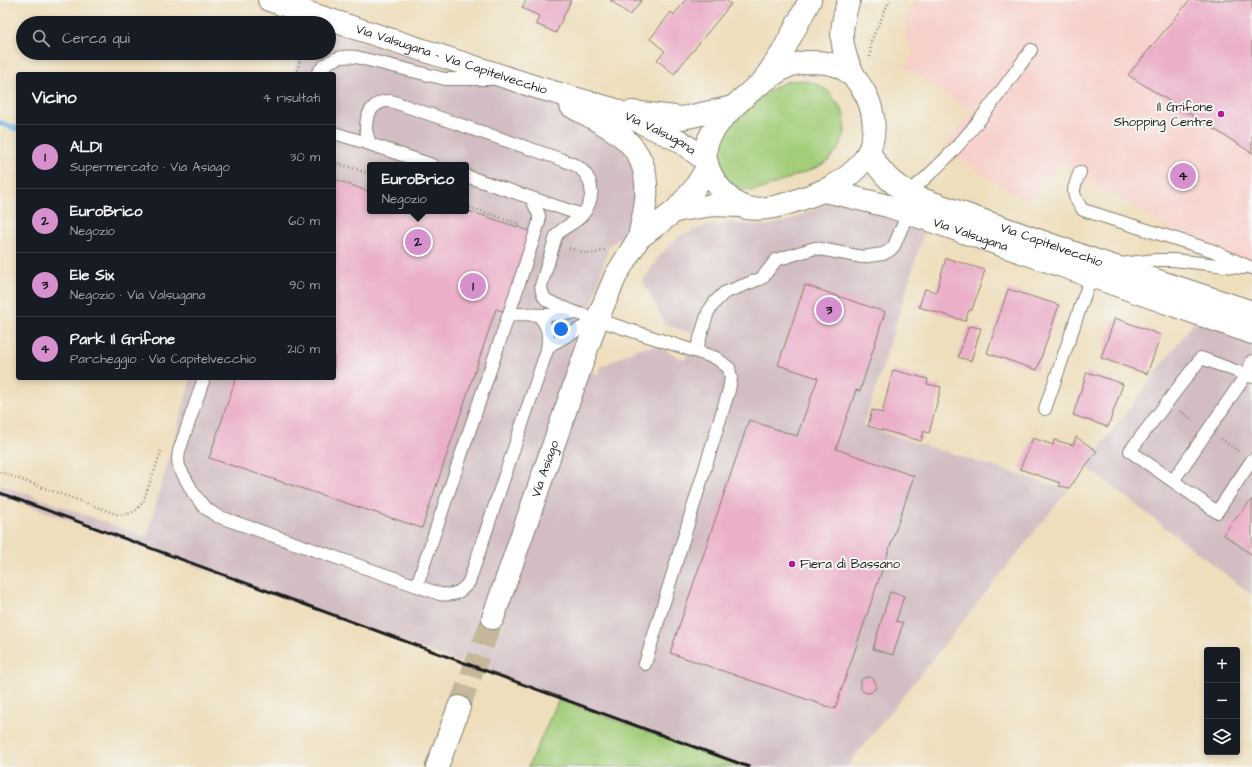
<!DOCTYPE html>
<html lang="it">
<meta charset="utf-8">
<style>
body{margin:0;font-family:"Architects Daughter",sans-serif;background:#242831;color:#f1f3f6}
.controls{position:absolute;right:12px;bottom:12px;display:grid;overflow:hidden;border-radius:4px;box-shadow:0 2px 6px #0003}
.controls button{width:36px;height:36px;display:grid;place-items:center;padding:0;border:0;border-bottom:1px solid #363941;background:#171b24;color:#f1f3f6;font:20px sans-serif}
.you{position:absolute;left:561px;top:329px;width:14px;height:14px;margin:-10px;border:3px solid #fff;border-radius:50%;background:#1a73e8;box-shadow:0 0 0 6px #1a73e833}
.badge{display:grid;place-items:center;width:26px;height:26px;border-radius:50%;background:#d690ce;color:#111;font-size:13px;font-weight:700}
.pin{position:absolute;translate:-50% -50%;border:2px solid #fff;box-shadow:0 1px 4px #0006}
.popup{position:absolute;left:367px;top:162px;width:102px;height:52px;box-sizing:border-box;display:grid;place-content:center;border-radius:4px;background:#171b24;filter:drop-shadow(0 1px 3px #0005);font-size:13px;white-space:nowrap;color:#9ea1a6}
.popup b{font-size:15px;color:#f1f3f6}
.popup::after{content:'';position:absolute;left:50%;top:100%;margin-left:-8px;border:8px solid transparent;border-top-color:#171b24}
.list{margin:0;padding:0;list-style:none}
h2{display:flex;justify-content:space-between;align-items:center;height:52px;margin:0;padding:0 16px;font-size:17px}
h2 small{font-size:13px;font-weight:400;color:#9ea1a6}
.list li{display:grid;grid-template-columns:26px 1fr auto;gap:12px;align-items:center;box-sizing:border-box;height:64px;padding:0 16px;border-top:1px solid #363941}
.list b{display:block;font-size:15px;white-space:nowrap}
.list p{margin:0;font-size:13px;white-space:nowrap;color:#9ea1a6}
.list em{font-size:13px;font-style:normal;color:#9ea1a6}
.icon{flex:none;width:22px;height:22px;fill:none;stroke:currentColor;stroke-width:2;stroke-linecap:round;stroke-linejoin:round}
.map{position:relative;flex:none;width:1252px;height:767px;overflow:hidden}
.search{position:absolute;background:#171b24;box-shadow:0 2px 6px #0003;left:16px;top:16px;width:320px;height:44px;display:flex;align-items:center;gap:10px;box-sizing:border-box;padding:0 14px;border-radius:22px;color:#9ea1a6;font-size:15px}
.panel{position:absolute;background:#171b24;box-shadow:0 2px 6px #0003;left:16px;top:72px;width:320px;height:308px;border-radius:4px}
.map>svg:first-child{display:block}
.built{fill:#f7d0ca}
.industrial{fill:#d2bec2;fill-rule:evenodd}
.green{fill:#a3cd79;stroke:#60744a}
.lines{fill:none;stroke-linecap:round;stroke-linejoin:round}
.stream{stroke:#73b6e8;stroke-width:6}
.building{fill:#ebafc9}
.secondary-tunnel{stroke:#c4b79c;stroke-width:22;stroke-dasharray:22 11;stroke-linecap:butt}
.service-casing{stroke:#857d6c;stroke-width:14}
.secondary-casing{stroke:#857d6c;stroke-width:24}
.path{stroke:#857d6c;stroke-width:2.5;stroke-dasharray:1 3;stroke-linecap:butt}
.service{stroke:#fff;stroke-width:12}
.secondary{stroke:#fff;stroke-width:22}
.rail{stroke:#1c1c1c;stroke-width:3}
.poi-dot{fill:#b5179e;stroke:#f6f6f2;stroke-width:1.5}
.labels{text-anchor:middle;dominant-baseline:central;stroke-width:4;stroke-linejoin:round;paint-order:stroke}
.street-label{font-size:13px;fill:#1c1c1c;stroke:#f6f6f2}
.poi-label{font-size:13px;fill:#1c1c1c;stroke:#f6f6f2;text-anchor:end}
</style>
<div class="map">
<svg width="1252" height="767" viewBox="0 0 1252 767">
<rect width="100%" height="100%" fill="#f6f6f2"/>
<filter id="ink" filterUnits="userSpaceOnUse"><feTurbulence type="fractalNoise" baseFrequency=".025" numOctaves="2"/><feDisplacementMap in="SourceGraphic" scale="8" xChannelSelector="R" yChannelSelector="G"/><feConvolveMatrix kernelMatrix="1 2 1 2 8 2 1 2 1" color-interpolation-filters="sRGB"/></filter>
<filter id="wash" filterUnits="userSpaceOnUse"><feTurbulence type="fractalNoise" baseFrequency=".012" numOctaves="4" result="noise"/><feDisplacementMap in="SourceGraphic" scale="16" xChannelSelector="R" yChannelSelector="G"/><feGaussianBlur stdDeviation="0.9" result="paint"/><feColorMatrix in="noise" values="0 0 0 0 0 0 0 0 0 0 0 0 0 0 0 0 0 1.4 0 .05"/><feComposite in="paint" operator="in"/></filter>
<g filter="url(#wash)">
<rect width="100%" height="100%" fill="#eedebc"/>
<polygon class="built" points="915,0 1252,0 1252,273 1170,230 1061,162 1028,203 943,148 973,111 905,67 914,52 908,42 905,22"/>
<g class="industrial">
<path d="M329,32L574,108L621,148L633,165L637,186L638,206L626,235L609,245L575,365L598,375L601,367L639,348L657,346L685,360L693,334L665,324L643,281L657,259L679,236L706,226L737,223L764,226L791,220L839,197L926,226L876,388L863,426L1068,490L846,767H743L653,733L0,495V484L147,537L191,378H334V74H293L300,53H329ZM370,165H466V211H370Z"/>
<polygon points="1197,318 1252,337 1252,595 1086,466"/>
</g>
<g class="green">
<polygon points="803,80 817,84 828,91 842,109 845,120 845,133 839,148 829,160 818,167 762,189 751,191 729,184 718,170 716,148 725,130 773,88 788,81"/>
<polygon points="559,699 743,767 528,767"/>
</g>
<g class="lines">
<polyline class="stream" points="0,123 18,129"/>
</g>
<g id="blocks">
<g class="building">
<polygon points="526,0 571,0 556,33 536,24 539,16 522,8"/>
<polygon points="610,0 642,0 630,15"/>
<polygon points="685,0 726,0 731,4 674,74 657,60 665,51 650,39 671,12 674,15"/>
<polygon points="1190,0 1252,0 1252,153 1128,75"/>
<polygon points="334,179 370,192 370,211 466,211 466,210 533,232 506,312 496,309 422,528 209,458 236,378 334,378"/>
<polygon points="946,258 985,270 972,310 969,310 965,321 919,307 925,289 936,292"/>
<polygon points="805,285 885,312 860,391 856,390 836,449 914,476 835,709 670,653 749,420 797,436 818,378 778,365"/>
<polygon points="1008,289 1059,305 1037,370 987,353"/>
<polygon points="1115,318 1161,335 1147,374 1101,358"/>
<polygon points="969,326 981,328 971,361 958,357"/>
<polygon points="893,370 928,379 927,384 941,387 929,433 924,431 921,441 868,426 872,410 882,413"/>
<polygon points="1087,372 1123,384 1108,427 1073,415"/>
<polygon points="1076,437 1097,451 1069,488 1059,486 1060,483 1020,469 1033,438 1053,445 1054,440 1073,445"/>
<polygon points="1252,499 1252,555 1223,534"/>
<polygon points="890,592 904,596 896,621 903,623 893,655 873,649"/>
<circle cx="868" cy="685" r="8"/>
</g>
</g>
</g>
<g filter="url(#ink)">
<use href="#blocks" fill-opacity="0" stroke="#857d6c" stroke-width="1"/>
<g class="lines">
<polyline class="secondary-tunnel" points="459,707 493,618"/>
<g class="service-casing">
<g id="service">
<path d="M317,74C327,60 339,55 356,57L445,79H490"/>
<polyline points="334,133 370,144"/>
<path d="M432,165L370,144C369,139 366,133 366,128C366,112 375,100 391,101L563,160C569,163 578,165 582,170C595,183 594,201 582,215C575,224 563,226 556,236L541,286L542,292L544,297L548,301L577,313L716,358L729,368L731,378L729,390L645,664"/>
<path d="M1080,172C1072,190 1071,194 1083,210L1211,250L1252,268"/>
<polyline points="466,176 582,215"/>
<path d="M905,192C919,186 925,178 936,168C973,133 1001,91 1031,50"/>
<polyline points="1120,264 1156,260 1174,260 1243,268"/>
<polyline points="508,317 539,222 539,215 531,198"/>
<polyline points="547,350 552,344 596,320"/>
<polyline points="696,351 708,312 715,302 724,293 762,278 776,260 815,248 862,257 883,254 890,250 894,246 908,213"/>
<polyline points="1252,377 1201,358 1130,451 1217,512 1252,460"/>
<path d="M204,378L179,451L178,459L179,467L194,494L204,507L217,516L440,594C454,596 460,593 469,582L547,350C549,334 549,327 538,315"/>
<polyline points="1045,409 1093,271"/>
<polyline points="1173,481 1246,375 1252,361"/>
<polyline points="417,585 508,317 515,314 547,315 574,313"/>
</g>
</g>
<g class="secondary-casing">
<g id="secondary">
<path id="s1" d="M269,0L539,88L613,109L680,141L706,161"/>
<path d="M849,0C838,31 840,51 856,79"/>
<path d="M806,62C818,62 832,62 844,69C875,91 885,139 858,167C842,184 822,192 801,199C783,205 766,211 747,208C735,205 724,194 717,184C709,173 704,162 706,148C710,121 766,75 791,65C796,64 801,63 806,62Z"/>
<polyline points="765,78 782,53 810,0"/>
<path d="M571,106C602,124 638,136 645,174C646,183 647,190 646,199C645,212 641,225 639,238"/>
<polyline points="632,112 683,118 733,107"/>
<path id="s2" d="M869,152C882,175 894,187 919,198L1097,261L1252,312"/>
<path id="s3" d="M823,191L843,195L888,206L1091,276L1252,333"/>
<polyline points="675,211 713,205 741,206"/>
<path id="s4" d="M493,618L597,320L616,275L639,238L675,211L694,189L707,168"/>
<polyline points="437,767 459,707"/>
</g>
</g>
<g class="path">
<polyline points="870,57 871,41 890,0"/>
<polyline points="296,74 302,53"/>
<polyline points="334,162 370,174"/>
<polyline points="466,206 522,225"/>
<path d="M569,248C583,252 592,257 606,249"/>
<polyline points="1180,411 1196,422"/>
<polyline points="1221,439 1238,451"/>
<path d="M0,472L119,515C131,514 136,512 143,502L162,449"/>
</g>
<use href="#service" class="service"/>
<use href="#secondary" class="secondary"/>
<polyline class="rail" points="0,493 749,767"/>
</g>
</g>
<g class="poi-dot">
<circle cx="1221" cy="114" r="4"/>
<circle cx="792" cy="564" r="4"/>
</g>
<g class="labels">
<g class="street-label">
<text stroke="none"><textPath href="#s1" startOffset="192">Via Valsugana - Via Capitelvecchio</textPath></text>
<text stroke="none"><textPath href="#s1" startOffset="414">Via Valsugana</textPath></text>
<text stroke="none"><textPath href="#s3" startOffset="154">Via Valsugana</textPath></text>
<text stroke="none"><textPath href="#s2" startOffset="210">Via Capitelvecchio</textPath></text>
<text stroke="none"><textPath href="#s4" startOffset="158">Via Asiago</textPath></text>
</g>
<g class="poi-label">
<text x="1213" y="107">Il Grifone<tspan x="1213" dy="15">Shopping Centre</tspan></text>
<text x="800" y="564" text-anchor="start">Fiera di Bassano</text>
</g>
</g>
</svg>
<div class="controls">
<button>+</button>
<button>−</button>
<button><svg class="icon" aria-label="layers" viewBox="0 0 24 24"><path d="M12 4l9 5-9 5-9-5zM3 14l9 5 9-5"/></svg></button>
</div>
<div class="you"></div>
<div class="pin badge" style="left:473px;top:286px">1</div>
<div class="pin badge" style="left:418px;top:242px">2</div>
<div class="popup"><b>EuroBrico</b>Negozio</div>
<div class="pin badge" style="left:829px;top:310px">3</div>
<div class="pin badge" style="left:1183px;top:176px">4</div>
<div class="search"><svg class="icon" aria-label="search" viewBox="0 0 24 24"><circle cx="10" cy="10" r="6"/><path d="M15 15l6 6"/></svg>Cerca qui</div>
<section class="panel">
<h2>Vicino<small>4 risultati</small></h2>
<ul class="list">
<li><span class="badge">1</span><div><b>ALDI</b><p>Supermercato · Via Asiago</p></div><em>30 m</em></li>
<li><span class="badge">2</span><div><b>EuroBrico</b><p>Negozio</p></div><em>60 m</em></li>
<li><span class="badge">3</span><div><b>Ele Six</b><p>Negozio · Via Valsugana</p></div><em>90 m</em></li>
<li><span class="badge">4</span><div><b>Park Il Grifone</b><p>Parcheggio · Via Capitelvecchio</p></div><em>210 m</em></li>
</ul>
</section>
</div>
